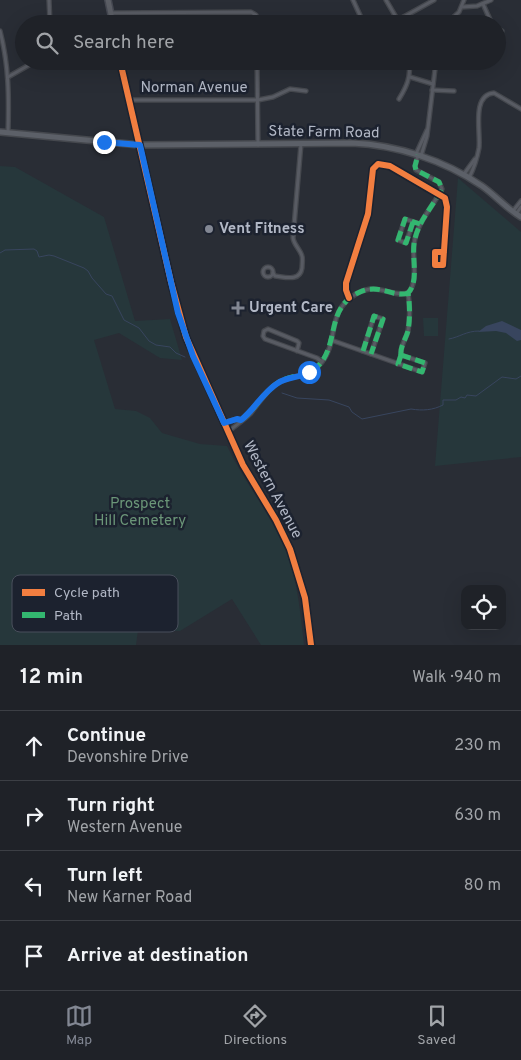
<!DOCTYPE html>
<meta charset="utf-8">
<style>
body{margin:0;font-family:Overpass,sans-serif;background:#2c2f34;color:#f1f3f6}
.controls{position:absolute;right:15px;bottom:15px;display:grid;overflow:hidden;border-radius:10px;box-shadow:0 5px 20px #0002}
.controls button{width:45px;height:45px;display:grid;place-items:center;padding:0;border:0;border-bottom:1px solid #3c3f45;background:#1f2228;color:#f1f3f6;font:25px sans-serif}
.stop{position:absolute;width:15px;height:15px;margin:-11px;border:4px solid #1a73e8;border-radius:50%;background:#fff}
.stop.end{background:#1a73e8;border-color:#fff;box-shadow:0 1px 5px #0008}
.list{margin:0;padding:0;list-style:none}
h2{display:flex;justify-content:space-between;align-items:center;height:65px;margin:0;padding:0 20px;font-size:21px}
h2 small{font-size:16px;font-weight:400;color:#a1a4a8}
.list li{display:grid;grid-template-columns:32px 1fr auto;gap:15px;align-items:center;box-sizing:border-box;height:70px;padding:0 20px;border-top:1px solid #3c3f45}
.list b{display:block;font-size:19px;white-space:nowrap}
.list p{margin:0;font-size:16px;white-space:nowrap;color:#a1a4a8}
.list em{font-size:16px;font-style:normal;color:#a1a4a8}
.icon{flex:none;width:28px;height:28px;fill:none;stroke:currentColor;stroke-width:2;stroke-linecap:round;stroke-linejoin:round}
.map{position:relative;flex:none;width:521px;height:645px;overflow:hidden}
.search{position:absolute;background:#1f2228;box-shadow:0 5px 20px #0002;left:15px;right:15px;top:15px;height:55px;display:flex;align-items:center;gap:12px;box-sizing:border-box;padding:0 18px;border-radius:28px;color:#a1a4a8;font-size:19px}
.sheet{height:345px;background:#1f2228}
nav{display:flex;justify-content:space-around;align-items:center;box-sizing:border-box;height:70px;border-top:1px solid #3c3f45;background:#1f2228;font-size:14px;color:#a1a4a8}
nav a{display:grid;justify-items:center;gap:2px}
nav .on{color:#828793}
.map>svg:first-child{display:block}
.green{fill:#26373b}
.water{fill:#38455e}
.lines{fill:none;stroke-linecap:round;stroke-linejoin:round}
.stream{stroke:#38455e;stroke-width:1}
.minor-casing{stroke:#45484e;stroke-width:5.5}
.secondary-casing{stroke:#45484e;stroke-width:8}
.primary-casing{stroke:#464952;stroke-width:8}
.minor{stroke:#585b63;stroke-width:3}
.secondary{stroke:#5c6068;stroke-width:5}
.primary{stroke:#5b5e65;stroke-width:5}
.quiet{stroke:#33b770;stroke-width:5;stroke-dasharray:10 5;stroke-linecap:butt}
.cycleway-casing{stroke:#1c222f;stroke-width:9}
.cycleway{stroke:#f27e40;stroke-width:6}
.route{stroke:#1a73e8;stroke-width:6}
.poi-dot{fill:#828793;stroke:#1c222f;stroke-width:2}
.labels{text-anchor:middle;dominant-baseline:central;stroke-width:5;stroke-linejoin:round;paint-order:stroke}
.street-label{font-size:15px;fill:#b2b8c6;stroke:#1c222f}
.poi-label{font-size:15px;font-weight:bold;fill:#b2b8c6;stroke:#1c222f;text-anchor:start}
.park-label{font-size:15px;fill:#6b9678;stroke:#1c222f}
.key{fill:#1c222f;stroke:#494f5c;stroke-width:1}
.key-label{font-size:14px;fill:#b2b8c6}
</style>
<div class="map">
<svg width="521" height="645" viewBox="0 0 521 645">
<rect width="100%" height="100%" fill="#292d35"/>
<g class="green">
<path d="M0,166L15,167L104,217L135,321L170,319L182,360L160,358L119,333L94,340L115,409L136,411L150,418L162,433L200,444L227,446C246,486 276,520 290,562C298,588 301,617 304,645H261L232,599L180,631L138,630L136,645H0Z"/>
<polygon points="458,178 521,232 521,457 435,466"/>
<polygon points="423,318 438,318 438,336 424,336"/>
</g>
<polygon class="water" points="502,321 521,330 521,340 517,341 506,333 496,331 478,332 486,326"/>
<g class="lines">
<g class="stream">
<polyline points="0,253 5,250 34,249 37,251 39,257 49,255 54,256 84,268 88,271 92,278 106,294 112,296 124,320 139,328 149,341 156,345 170,347 176,353 185,357"/>
<path d="M449,339C460,337 466,331 479,331"/>
<path d="M282,393L297,398L329,400L349,407L352,412L362,419L411,409C423,411 433,410 443,405V400H456L461,397L465,398L467,395L476,396L502,377L516,379L521,376"/>
</g>
<g class="minor-casing">
<g id="minor">
<polyline points="49,0 50,24"/>
<polyline points="353,0 364,24"/>
<polyline points="386,0 400,24"/>
<polyline points="483,4 492,24"/>
<polyline points="462,7 477,6 491,0"/>
<polyline points="111,13 251,12 256,15 258,24"/>
<polyline points="398,20 434,0"/>
<polyline points="446,24 459,12 464,0"/>
<polyline points="497,28 502,31 500,37 497,39"/>
<path d="M0,31C9,65 9,98 8,133"/>
<polyline points="257,61 258,145"/>
<polyline points="8,77 36,61"/>
<polyline points="410,77 433,84"/>
<polyline points="432,90 454,91"/>
<path d="M399,99C407,86 411,77 409,61"/>
<polyline points="129,100 258,100 273,97 290,89 306,91"/>
<polyline points="416,154 427,130"/>
<polyline points="421,156 427,136 436,61"/>
<polyline points="464,174 475,159"/>
<path d="M469,178C474,168 477,159 479,148C481,132 471,95 494,93L521,109"/>
<polyline points="513,211 521,201"/>
<polyline points="516,214 521,207"/>
<polyline points="413,222 406,243 398,240 405,219 420,224"/>
<circle cx="268" cy="272" r="5"/>
<path d="M273,273L275,276C285,277 300,282 302,268C302,265 303,259 302,256C300,249 294,245 293,238L301,144"/>
<polyline points="349,298 346,290 346,283 368,214 373,169 378,164 390,166 445,198 447,207 443,265 435,265 435,252 444,252"/>
<polyline points="331,340 422,372 425,363 401,355 398,364"/>
<polyline points="297,351 299,343 297,341 268,329 264,331 263,336 265,339 317,358 322,362"/>
<polyline points="363,351 374,316 383,319 371,354"/>
<path d="M401,355C400,346 406,339 408,331C410,319 410,305 408,293C419,282 412,259 414,244C417,222 432,208 442,189L439,182L416,170L415,166L418,155"/>
<polyline points="224,423 237,419 241,420"/>
<path d="M228,432C235,426 245,419 251,413C259,402 266,392 276,384C291,374 306,379 321,363C340,341 325,312 356,294C378,281 391,298 408,293"/>
</g>
</g>
<g class="secondary-casing">
<path id="secondary" d="M0,132L140,145L352,143C397,145 444,160 482,186C495,195 507,209 521,217"/>
</g>
<g class="primary-casing">
<g id="primary">
<polyline points="108,0 113,24"/>
<polyline points="120,61 171,282 186,337 243,465 276,520 290,549 305,598 311,645"/>
</g>
</g>
<use href="#minor" class="minor"/>
<use href="#secondary" class="secondary"/>
<use href="#primary" class="primary"/>
<g class="quiet">
<polyline points="413,222 406,243 398,240 405,219 420,224"/>
<polyline points="363,351 374,316 383,319 371,354"/>
<path d="M401,355C400,346 406,339 408,331C410,319 410,305 408,293C419,282 412,259 414,244C417,222 432,208 442,189L439,182L416,170L415,166L418,155"/>
<polygon points="401,355 425,363 422,372 398,364"/>
<path d="M241,420C256,409 263,392 279,382C294,373 311,378 323,360C338,336 328,306 360,292C380,283 393,298 408,293"/>
</g>
<g class="cycleway-casing">
<g id="cycleway">
<polyline points="120,61 171,282 186,337 243,465 276,520 290,549 305,598 311,645"/>
<polyline points="349,298 346,290 346,283 368,214 373,169 378,164 390,166 445,198 447,207 443,265 435,265 435,252 444,252"/>
</g>
</g>
<use href="#cycleway" class="cycleway"/>
</g>
<g class="lines">
<path class="route" d="M104,142L140,145L178,313L193,356L224,423L237,419L241,420C255,409 263,392 278,383C287,377 299,378 309,372"/>
</g>
<g class="poi-dot">
<circle cx="209" cy="229" r="5"/>
<path d="M235.5 300.5h5v5h5v5h-5v5h-5v-5h-5v-5h5z"/>
</g>
<g class="labels">
<g class="street-label">
<text x="194" y="88">Norman Avenue</text>
<text transform="translate(324 133) rotate(1)">State Farm Road</text>
<text transform="translate(272 490) rotate(62)">Western Avenue</text>
</g>
<g class="poi-label">
<text x="219" y="229">Vent Fitness</text>
<text x="249" y="308">Urgent Care</text>
</g>
<g class="park-label">
<text x="140" y="504">Prospect<tspan x="140" dy="17">Hill Cemetery</tspan></text>
</g>
</g>
<rect x="12" y="575" width="166" height="57" rx="8" class="key"/>
<rect x="22" y="589" width="23" height="7" fill="#f27e40"/>
<rect x="22" y="612" width="23" height="6" fill="#33b770"/>
<g class="key-label">
<text x="54" y="597">Cycle path</text>
<text x="54" y="620">Path</text>
</g>
</svg>
<div class="controls">
<button><svg class="icon" aria-label="locate" viewBox="0 0 24 24"><circle cx="12" cy="12" r="6"/><path d="M12 2v4M12 18v4M2 12h4M18 12h4"/></svg></button>
</div>
<div class="stop" style="left:309px;top:372px"></div>
<div class="stop end" style="left:104px;top:142px"></div>
<div class="search"><svg class="icon" aria-label="search" viewBox="0 0 24 24"><circle cx="10" cy="10" r="6"/><path d="M15 15l6 6"/></svg>Search here</div>
</div>
<section class="sheet">
<h2>12 min<small>Walk · 940 m</small></h2>
<ul class="list">
<li><svg class="icon" aria-label="ahead" viewBox="0 0 24 24"><path d="M12 20V5M6 11l6-6 6 6"/></svg><div><b>Continue</b><p>Devonshire Drive</p></div><em>230 m</em></li>
<li><svg class="icon" aria-label="right" viewBox="0 0 24 24"><path d="M7 20v-9h11M14 6l5 5-5 5"/></svg><div><b>Turn right</b><p>Western Avenue</p></div><em>630 m</em></li>
<li><svg class="icon" aria-label="left" viewBox="0 0 24 24"><path d="M17 20v-9H6M10 6l-5 5 5 5"/></svg><div><b>Turn left</b><p>New Karner Road</p></div><em>80 m</em></li>
<li><svg class="icon" aria-label="arrive" viewBox="0 0 24 24"><path d="M6 21V4h12l-3 4 3 4H6"/></svg><div><b>Arrive at destination</b></div></li>
</ul>
</section>
<nav>
<a class="on"><svg class="icon" aria-label="map" viewBox="0 0 24 24"><path d="M3 6l6-2 6 2 6-2v14l-6 2-6-2-6 2zM9 4v14M15 6v14"/></svg>Map</a>
<a><svg class="icon" aria-label="directions" viewBox="0 0 24 24"><path d="M12 3l9 9-9 9-9-9zM9 14v-3h6M13 9l2 2-2 2"/></svg>Directions</a>
<a><svg class="icon" aria-label="saved" viewBox="0 0 24 24"><path d="M7 4h10v16l-5-4-5 4z"/></svg>Saved</a>
</nav>
